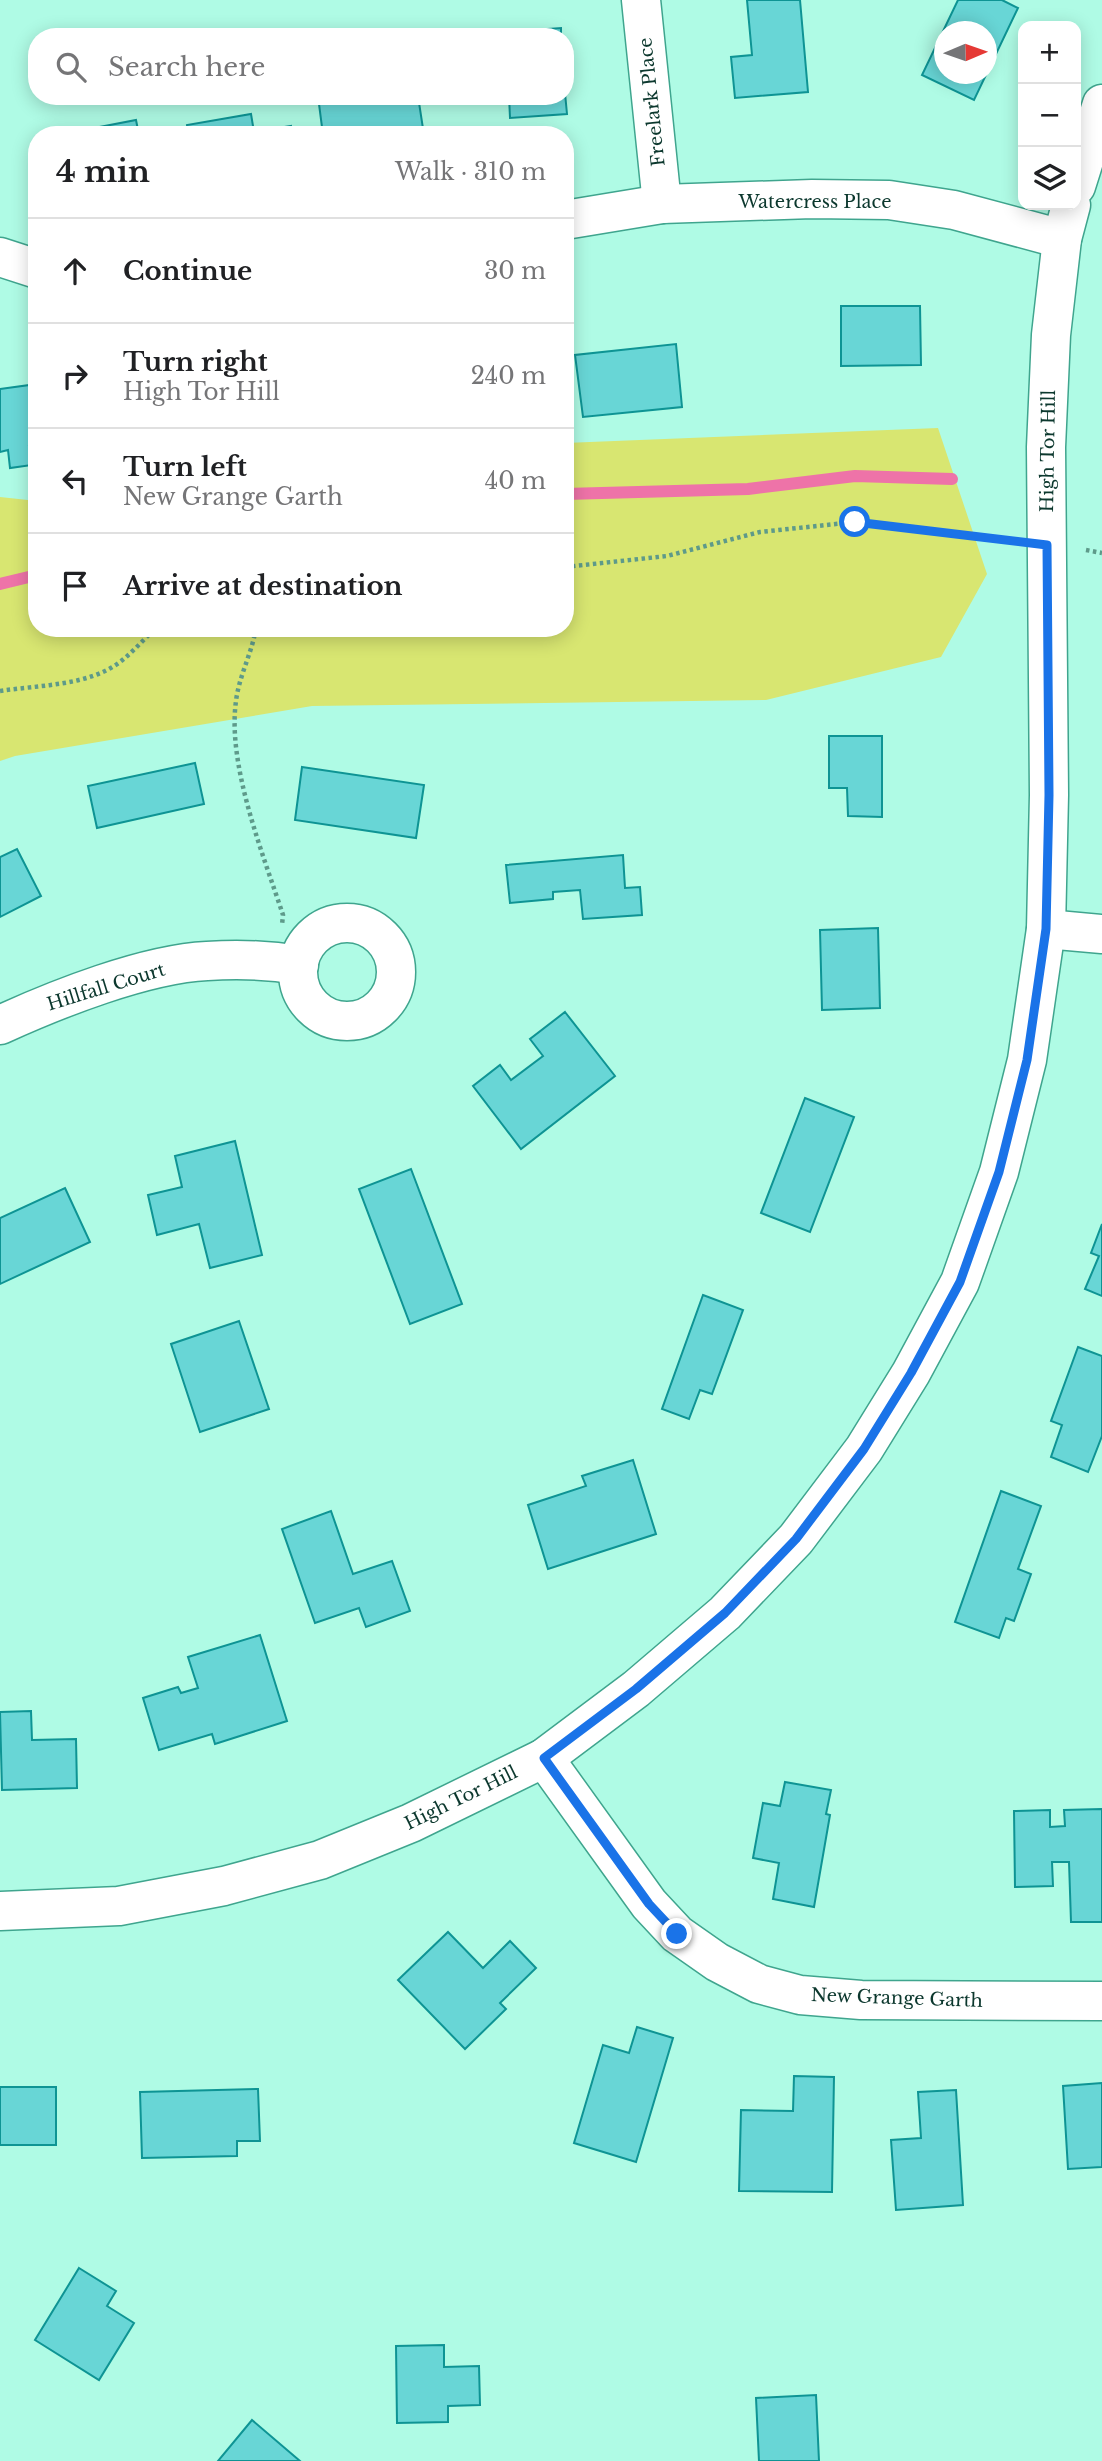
<!DOCTYPE html>
<meta charset="utf-8">
<style>
body{margin:0;font-family:"Libre Baskerville",serif;background:#f6f6f6;color:#202124}
.controls{position:absolute;right:21px;top:21px;display:grid;overflow:hidden;border-radius:14px;box-shadow:0 4px 18px #0003}
.controls button{width:63px;height:63px;display:grid;place-items:center;padding:0;border:0;border-bottom:2px solid #e0e0e0;background:#fff;color:#202124;font:35px sans-serif}
.compass{position:absolute;left:934px;top:21px;width:63px;height:63px;border-radius:50%;background:#fff;box-shadow:0 4px 18px #0003;rotate:88deg}
.stop{position:absolute;width:21px;height:21px;margin:-16px;border:5px solid #1a73e8;border-radius:50%;background:#fff}
.stop.end{background:#1a73e8;border-color:#fff;box-shadow:0 2px 7px #0008}
.list{margin:0;padding:0;list-style:none}
h2{display:flex;justify-content:space-between;align-items:center;height:91px;margin:0;padding:0 28px;font-size:30px}
h2 small{font-size:23px;font-weight:400;color:#757577}
.list li{display:grid;grid-template-columns:46px 1fr auto;gap:21px;align-items:center;box-sizing:border-box;height:105px;padding:0 28px;border-top:2px solid #e0e0e0}
.list b{display:block;font-size:26px;white-space:nowrap}
.list p{margin:0;font-size:23px;white-space:nowrap;color:#757577}
.list em{font-size:23px;font-style:normal;color:#757577}
.icon{flex:none;width:38px;height:38px;fill:none;stroke:currentColor;stroke-width:2;stroke-linecap:round;stroke-linejoin:round}
.map{position:relative;flex:none;width:1102px;height:2461px;overflow:hidden}
.search{position:absolute;background:#fff;box-shadow:0 4px 18px #0003;left:28px;top:28px;width:546px;height:77px;display:flex;align-items:center;gap:18px;box-sizing:border-box;padding:0 24px;border-radius:28px;color:#757577;font-size:26px}
.panel{position:absolute;background:#fff;box-shadow:0 4px 18px #0003;left:28px;top:126px;width:546px;height:511px;border-radius:28px}
.map>svg:first-child{display:block}
.green{fill:#d8e671}
.lines{fill:none;stroke-linecap:round;stroke-linejoin:round}
.stream{stroke:#ee73a8;stroke-width:12}
.building{fill:#68d6d6;stroke:#0e9494;stroke-width:2;fill-rule:evenodd}
.minor-casing{stroke:#3fa58e;stroke-width:41}
.tertiary-casing{stroke:#3fa58e;stroke-width:41}
.path{stroke:#5e9a8a;stroke-width:4.5;stroke-dasharray:3.5 3.5;stroke-linecap:butt}
.minor{stroke:#fff;stroke-width:38}
.tertiary{stroke:#fff;stroke-width:38}
.route{stroke:#1a73e8;stroke-width:9}
.labels{text-anchor:middle;dominant-baseline:central;stroke-width:5;stroke-linejoin:round;paint-order:stroke}
.street-label{font-size:18px;fill:#0c382e;stroke:#fff}
</style>
<div class="map">
<svg width="1102" height="2461" viewBox="0 0 1102 2461">
<rect width="100%" height="100%" fill="#affbe5"/>
<polygon class="green" points="938,428 987,574 941,657 766,700 312,706 15,756 0,761 0,497 37,501 37,628 565,628 565,443"/>
<g class="lines">
<g class="stream">
<polyline points="565,494 748,489 855,476 952,479"/>
<polyline points="0,584 37,575"/>
</g>
</g>
<g class="building">
<polygon points="747,0 800,0 808,92 735,98 731,57 752,55"/>
<path d="M958,0H1002L1018,8L974,100L922,75ZM944,32H986V74H944Z"/>
<polygon points="561,28 561,37 505,37 504,32"/>
<polygon points="565,93 567,114 510,118 509,96 565,96"/>
<polygon points="371,96 418,96 424,135 323,135 319,104"/>
<polygon points="251,114 254,132 291,126 292,135 188,135 187,125"/>
<polygon points="136,120 139,135 58,135"/>
<polygon points="841,306 920,306 921,365 841,366"/>
<polygon points="676,344 682,407 583,417 575,355"/>
<polygon points="37,384 37,445 29,446 32,465 10,468 8,450 0,452 0,389"/>
<polygon points="829,736 882,736 882,817 848,816 847,788 829,788"/>
<polygon points="195,763 204,804 97,828 88,786"/>
<polygon points="302,767 424,785 416,838 295,820"/>
<polygon points="17,849 41,896 0,917 0,857"/>
<polygon points="623,855 625,888 640,887 642,915 583,919 580,890 553,892 553,899 510,903 506,865"/>
<polygon points="878,928 880,1008 822,1010 820,930"/>
<polygon points="565,1012 615,1076 521,1149 473,1086 500,1065 511,1080 543,1056 530,1039"/>
<polygon points="805,1098 854,1117 810,1232 761,1213"/>
<polygon points="235,1141 262,1255 210,1268 199,1224 157,1235 148,1195 182,1187 175,1156"/>
<polygon points="411,1169 462,1304 410,1324 359,1189"/>
<polygon points="65,1188 90,1242 0,1284 0,1218"/>
<polygon points="1102,1224 1102,1296 1085,1289 1099,1256 1091,1253"/>
<polygon points="703,1295 743,1310 712,1394 700,1390 689,1419 662,1409"/>
<polygon points="239,1321 269,1409 200,1432 171,1344"/>
<polygon points="1078,1347 1102,1356 1102,1436 1088,1472 1051,1457 1062,1425 1051,1421"/>
<polygon points="633,1460 656,1534 548,1569 528,1505 586,1486 582,1476"/>
<polygon points="1001,1491 1041,1506 1018,1569 1031,1574 1014,1621 1006,1618 999,1638 955,1622"/>
<polygon points="331,1511 353,1574 392,1561 410,1611 366,1627 359,1608 315,1623 282,1529"/>
<polygon points="260,1635 287,1721 215,1744 212,1734 159,1750 143,1698 178,1687 181,1693 198,1688 188,1657"/>
<polygon points="31,1711 32,1740 76,1739 77,1788 2,1790 0,1712"/>
<polygon points="785,1782 831,1790 826,1814 830,1815 814,1907 773,1899 779,1863 753,1858 763,1803 780,1806"/>
<polygon points="1102,1809 1102,1922 1071,1922 1069,1862 1052,1862 1053,1886 1015,1887 1014,1811 1050,1810 1050,1827 1065,1826 1064,1810"/>
<polygon points="448,1932 483,1968 510,1941 536,1968 500,2003 506,2009 465,2049 398,1980"/>
<polygon points="637,2027 673,2038 636,2162 574,2143 603,2045 629,2053"/>
<polygon points="794,2076 834,2077 832,2192 739,2191 741,2110 793,2111"/>
<polygon points="1102,2083 1102,2167 1068,2169 1063,2086"/>
<rect x="0" y="2087" width="56" height="58"/>
<polygon points="258,2089 260,2141 237,2141 237,2156 142,2158 140,2092"/>
<polygon points="956,2090 963,2205 896,2210 891,2140 921,2138 918,2092"/>
<polygon points="79,2268 116,2291 107,2306 134,2323 99,2380 35,2340"/>
<polygon points="444,2345 444,2367 479,2366 480,2405 448,2406 448,2422 397,2423 396,2346"/>
<polygon points="816,2395 819,2461 759,2461 756,2398"/>
<polygon points="252,2420 300,2461 218,2461"/>
</g>
<g class="lines">
<g class="minor-casing">
<g id="minor">
<polyline points="641,0 662,204"/>
<polyline points="565,220 662,204 812,199 889,200 954,210 1062,239"/>
<polyline points="0,257 37,269"/>
<circle cx="347" cy="972" r="49"/>
<polyline points="1046,929 1102,934"/>
<path d="M0,1025C57,999 145,964 207,961C237,959 269,960 299,965"/>
<polyline points="544,1758 649,1904 677,1934 717,1962 759,1984 800,1995 861,2000 1102,2001"/>
</g>
</g>
<g class="tertiary-casing">
<g id="tertiary">
<polyline points="1076,186 1102,104"/>
<polyline points="0,1911 119,1906 224,1886 320,1860 411,1823 544,1758 636,1689 725,1613 796,1539 864,1449 911,1373 960,1282 999,1172 1027,1060 1046,929 1049,795 1046,447 1051,335 1062,239 1071,205"/>
</g>
</g>
<g class="path">
<polyline points="1086,550 1102,553"/>
<polyline points="565,567 667,556 760,532 855,522 1008,540"/>
<path d="M256,628C252,653 239,676 236,701C227,765 263,854 283,915L282,925"/>
<path d="M0,691C39,685 88,686 120,662C133,652 144,639 156,628"/>
</g>
<use href="#minor" class="minor"/>
<use href="#tertiary" class="tertiary"/>
</g>
<g class="lines">
<polyline class="route" points="677,1934 649,1904 544,1758 636,1689 725,1613 796,1539 864,1449 911,1373 960,1282 999,1172 1027,1060 1046,929 1049,795 1047,545 855,522"/>
</g>
<g class="labels">
<g class="street-label">
<text transform="translate(652 102) rotate(-96)">Freelark Place</text>
<text x="815" y="202">Watercress Place</text>
<text transform="translate(1048 451) rotate(-89)">High Tor Hill</text>
<text transform="translate(106 987) rotate(-17)">Hillfall Court</text>
<text transform="translate(461 1798) rotate(-26)">High Tor Hill</text>
<text transform="translate(897 1998) rotate(2)">New Grange Garth</text>
</g>
</g>
</svg>
<div class="controls">
<button>+</button>
<button>−</button>
<button><svg class="icon" aria-label="layers" viewBox="0 0 24 24"><path d="M12 4l9 5-9 5-9-5zM3 14l9 5 9-5"/></svg></button>
</div>
<svg class="compass" viewBox="-18 -18 36 36"><path d="M0-13l5 13h-10z" fill="#e53935"/><path d="M0 13l5-13h-10z" fill="#757577"/></svg>
<div class="stop" style="left:855px;top:522px"></div>
<div class="stop end" style="left:677px;top:1934px"></div>
<div class="search"><svg class="icon" aria-label="search" viewBox="0 0 24 24"><circle cx="10" cy="10" r="6"/><path d="M15 15l6 6"/></svg>Search here</div>
<section class="panel">
<h2>4 min<small>Walk · 310 m</small></h2>
<ul class="list">
<li><svg class="icon" aria-label="ahead" viewBox="0 0 24 24"><path d="M12 20V5M6 11l6-6 6 6"/></svg><div><b>Continue</b></div><em>30 m</em></li>
<li><svg class="icon" aria-label="right" viewBox="0 0 24 24"><path d="M7 20v-9h11M14 6l5 5-5 5"/></svg><div><b>Turn right</b><p>High Tor Hill</p></div><em>240 m</em></li>
<li><svg class="icon" aria-label="left" viewBox="0 0 24 24"><path d="M17 20v-9H6M10 6l-5 5 5 5"/></svg><div><b>Turn left</b><p>New Grange Garth</p></div><em>40 m</em></li>
<li><svg class="icon" aria-label="arrive" viewBox="0 0 24 24"><path d="M6 21V4h12l-3 4 3 4H6"/></svg><div><b>Arrive at destination</b></div></li>
</ul>
</section>
</div>
